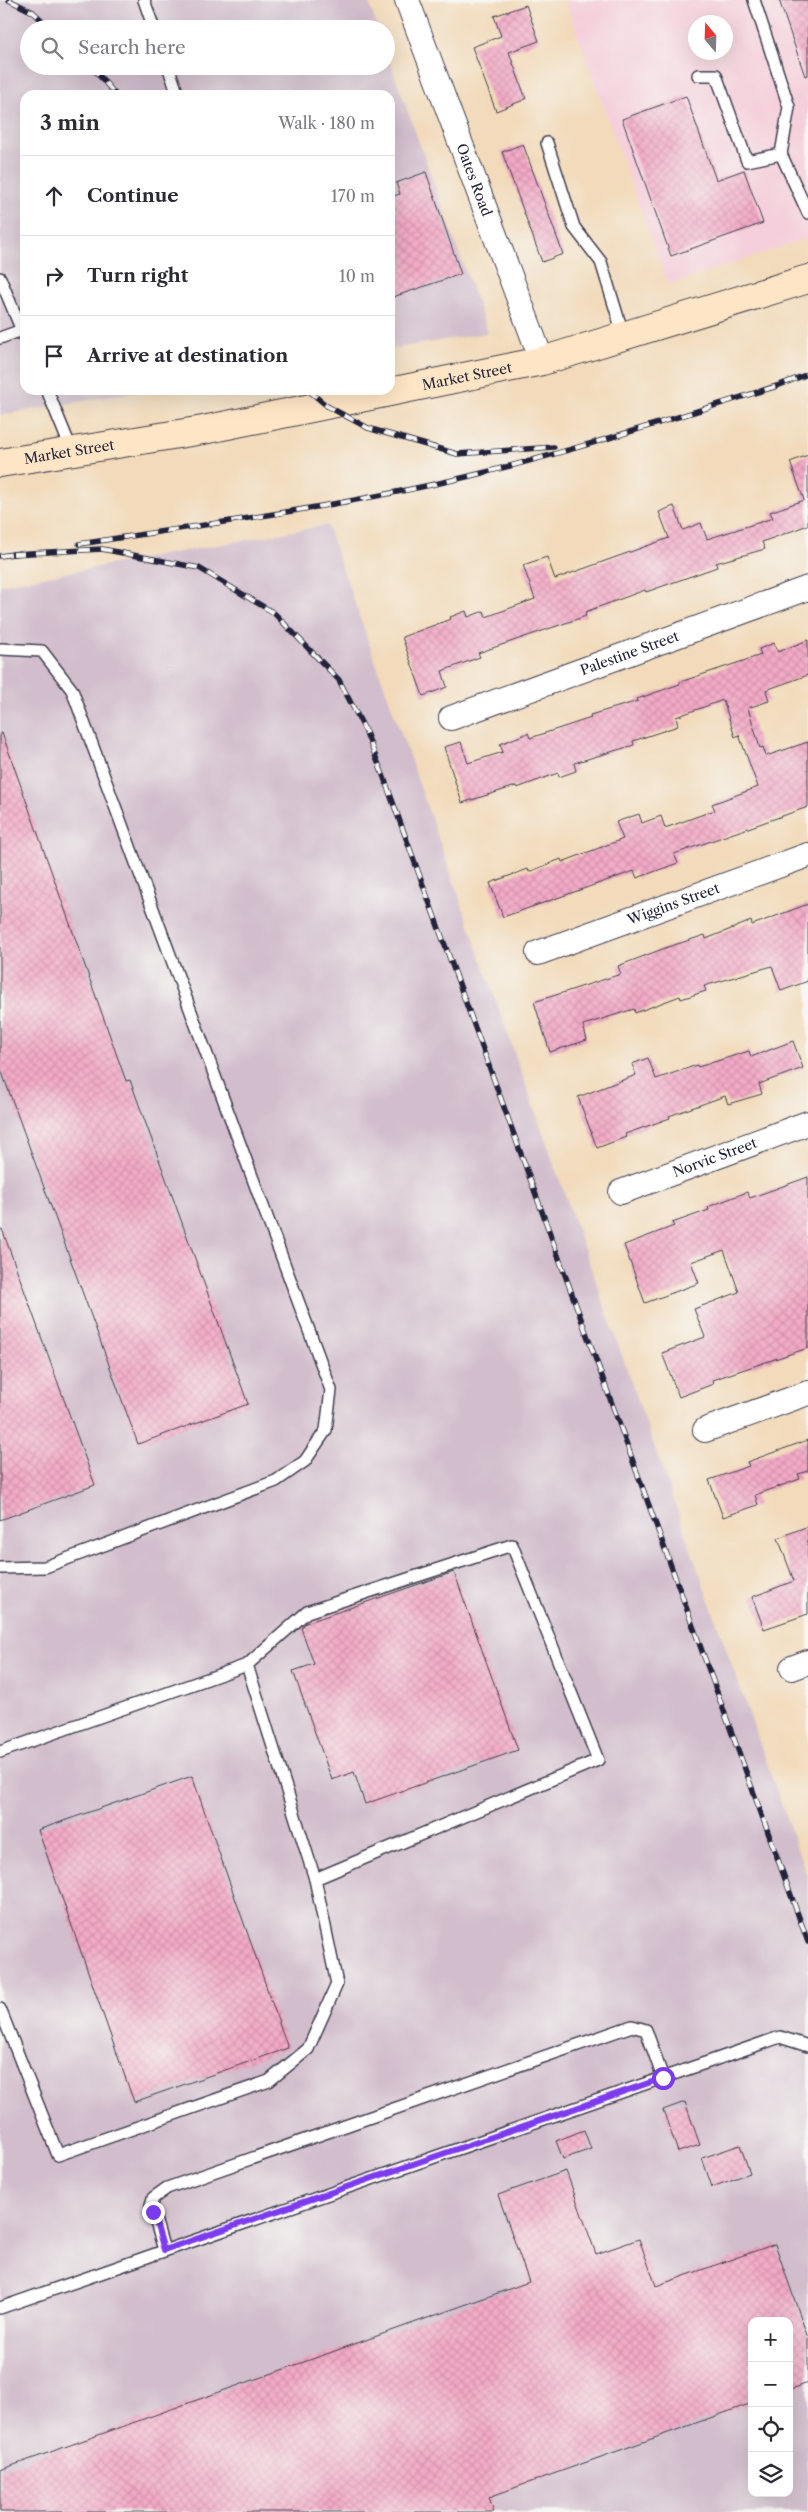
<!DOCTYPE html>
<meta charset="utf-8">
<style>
body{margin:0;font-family:"Libre Caslon Text",serif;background:#f7f7f7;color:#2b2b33}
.controls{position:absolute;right:15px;bottom:15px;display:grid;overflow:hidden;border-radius:10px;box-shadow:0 5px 20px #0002}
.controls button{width:45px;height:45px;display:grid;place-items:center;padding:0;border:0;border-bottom:1px solid #e1e1e2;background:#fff;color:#2b2b33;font:25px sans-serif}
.compass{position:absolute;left:688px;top:15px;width:45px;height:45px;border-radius:50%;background:#fff;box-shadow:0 5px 20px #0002;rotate:341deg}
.stop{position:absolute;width:15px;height:15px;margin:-11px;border:4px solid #7c3aed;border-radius:50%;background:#fff}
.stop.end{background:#7c3aed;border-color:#fff;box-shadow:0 1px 5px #0008}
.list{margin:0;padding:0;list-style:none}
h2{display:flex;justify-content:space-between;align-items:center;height:65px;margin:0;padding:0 20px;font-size:21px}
h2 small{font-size:16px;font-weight:400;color:#7c7c81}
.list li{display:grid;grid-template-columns:32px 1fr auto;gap:15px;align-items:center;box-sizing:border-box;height:80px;padding:0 20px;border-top:1px solid #e1e1e2}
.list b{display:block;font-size:19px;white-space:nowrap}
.list em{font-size:16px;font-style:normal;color:#7c7c81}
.icon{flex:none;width:28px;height:28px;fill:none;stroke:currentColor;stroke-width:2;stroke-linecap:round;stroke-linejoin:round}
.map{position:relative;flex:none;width:808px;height:2512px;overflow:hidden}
.search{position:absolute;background:#fff;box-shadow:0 5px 20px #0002;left:20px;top:20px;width:375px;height:55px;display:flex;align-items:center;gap:12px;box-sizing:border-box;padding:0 18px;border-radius:28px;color:#7c7c81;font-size:19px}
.panel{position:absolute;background:#fff;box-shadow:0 5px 20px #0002;left:20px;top:90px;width:375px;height:305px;border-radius:15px}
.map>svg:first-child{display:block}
.built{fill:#f5cfdb;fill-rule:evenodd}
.industrial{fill:#d1bdcc;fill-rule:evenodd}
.building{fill:url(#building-cross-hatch)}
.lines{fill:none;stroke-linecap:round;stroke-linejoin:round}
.lane-casing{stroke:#413e4e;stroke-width:14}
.street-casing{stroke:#413e4e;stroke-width:26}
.secondary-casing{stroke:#413e4e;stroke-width:30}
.lane{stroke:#fff;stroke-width:11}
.street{stroke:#fff;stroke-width:24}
.secondary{stroke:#fee5c5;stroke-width:28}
.rail-casing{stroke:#22223b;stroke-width:5.5}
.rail{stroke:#f6f6f2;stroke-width:4;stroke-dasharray:11;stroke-linecap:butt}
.route{stroke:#7c3aed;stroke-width:6}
.labels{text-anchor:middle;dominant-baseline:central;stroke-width:5;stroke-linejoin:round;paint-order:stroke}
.street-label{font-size:14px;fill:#22223b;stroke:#f6f6f2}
</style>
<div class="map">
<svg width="808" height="2512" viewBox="0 0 808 2512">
<defs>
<pattern id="building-cross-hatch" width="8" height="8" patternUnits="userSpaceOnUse" patternTransform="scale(1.25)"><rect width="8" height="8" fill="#f3aac6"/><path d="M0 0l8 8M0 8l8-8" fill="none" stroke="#d092ab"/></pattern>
</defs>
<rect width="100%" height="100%" fill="#f6f6f2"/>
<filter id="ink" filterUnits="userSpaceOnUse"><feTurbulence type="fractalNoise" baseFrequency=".02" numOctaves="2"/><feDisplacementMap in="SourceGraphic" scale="10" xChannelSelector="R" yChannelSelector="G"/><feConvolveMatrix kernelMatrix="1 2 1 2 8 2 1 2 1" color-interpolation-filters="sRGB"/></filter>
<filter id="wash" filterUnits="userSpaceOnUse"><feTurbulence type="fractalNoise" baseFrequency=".0096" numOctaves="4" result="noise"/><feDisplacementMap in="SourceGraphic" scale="20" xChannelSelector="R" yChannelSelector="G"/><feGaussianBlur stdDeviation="1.12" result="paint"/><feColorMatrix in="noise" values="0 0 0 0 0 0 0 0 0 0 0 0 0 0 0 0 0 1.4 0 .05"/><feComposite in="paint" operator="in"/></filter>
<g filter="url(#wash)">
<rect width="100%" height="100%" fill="#f2daba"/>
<path class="built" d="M565,0H808V238L668,285ZM696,22H726V52H696Z"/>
<g class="industrial">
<polygon points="0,0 368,0 378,29 29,29 29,66 386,66 386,51 488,333 390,349 390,95 25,95 25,390 147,390 0,415"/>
<path d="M327,525L808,1879V2512H0V585ZM752,2321H789V2493H752Z"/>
</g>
<g id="blocks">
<g class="building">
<polygon points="779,0 808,0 808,75 805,76"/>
<polygon points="526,5 539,41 509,52 526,99 496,111 472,47 501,36 494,16"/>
<polygon points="686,96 716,180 744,170 763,223 671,256 622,119"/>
<polygon points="523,144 563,254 542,262 502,152"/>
<polygon points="426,172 461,274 390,298 390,197 400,194 396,183"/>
<polygon points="808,455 808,525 762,542 765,549 716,563 717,567 646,592 645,590 585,612 586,616 478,653 480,657 442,671 447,687 423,696 402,637 451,619 450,617 466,611 468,617 484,611 486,617 535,599 523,565 547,557 555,579 669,538 659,512 674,506 683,530 701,523 707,539 773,518 770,512 804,500 790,462"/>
<polygon points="808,640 808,675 766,690 769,701 748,708 760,748 763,747 766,756 808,742 808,807 674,854 678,863 637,878 634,871 503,917 490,883 528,869 529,872 561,859 562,862 623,839 616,822 639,814 642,823 661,816 665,828 715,810 712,804 758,787 739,735 735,737 723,700 676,717 678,726 633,741 634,745 574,763 576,771 559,777 558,773 517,788 516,786 462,803 444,747 461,742 468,763 503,752 500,744 528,733 530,738 591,718 590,715 638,701 637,699 680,684 680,682 761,655 759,649 774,643 778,652"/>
<polygon points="0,733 2,733 126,1081 130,1080 248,1404 138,1444 0,1067"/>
<polygon points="808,904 808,981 781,991 772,966 704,986 706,991 681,999 680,996 635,1013 634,1009 583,1025 587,1040 550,1052 534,1002 621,974 618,966 665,948 705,935 706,939 751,921 752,925"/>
<polygon points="793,1041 803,1068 759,1084 762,1094 728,1104 725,1096 669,1116 670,1118 625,1134 626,1137 597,1148 578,1097 636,1075 632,1064 648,1058 656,1079 697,1065 698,1067 749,1051 751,1057"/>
<polygon points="808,1177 808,1348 712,1380 713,1384 679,1397 662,1353 705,1337 694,1309 739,1292 724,1250 691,1262 699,1283 645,1303 624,1245 674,1226 672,1223 709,1210 708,1207 747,1192 750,1198"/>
<polygon points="2,1229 95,1485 0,1520 0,1230"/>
<polygon points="808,1440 808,1471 798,1474 800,1479 755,1495 758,1505 723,1517 709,1480 749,1466 747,1462"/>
<polygon points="808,1526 808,1614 764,1629 752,1597 794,1581 778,1538"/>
<polygon points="454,1572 518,1750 365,1804 354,1772 332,1780 293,1671 314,1664 301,1628 306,1623"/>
<polygon points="192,1776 288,2048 134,2102 38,1830"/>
<polygon points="685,2102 700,2145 678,2152 663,2110"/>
<polygon points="584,2130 591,2149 563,2159 556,2141"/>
<polygon points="740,2145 750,2173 712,2187 702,2158"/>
<polygon points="566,2171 596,2254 639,2239 656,2286 775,2244 808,2338 808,2383 789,2390 789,2321 752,2321 752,2403 489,2497 494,2512 0,2512 0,2470 529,2282 498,2195"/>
</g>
</g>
</g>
<g filter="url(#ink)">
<use href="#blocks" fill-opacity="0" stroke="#413e4e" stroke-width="1"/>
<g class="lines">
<g class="lane-casing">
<g id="lane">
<polyline points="144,0 154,29"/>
<polyline points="754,0 789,107 781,154 808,213"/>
<polyline points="168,66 178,95"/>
<polyline points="698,75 716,75 747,161 781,154"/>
<polyline points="547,143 574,227 601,262 624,337"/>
<polyline points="0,278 25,338"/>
<polyline points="0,338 22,330"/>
<polyline points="47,390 72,451"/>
<polyline points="0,649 42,651 72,690 331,1390 326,1430 305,1461 276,1481 45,1567 0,1568"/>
<polyline points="247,1665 315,1879"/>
<polyline points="0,1752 247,1665 307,1612 512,1545 598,1760 315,1879 337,1984 308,2049 269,2081 58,2155 0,2009"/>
<polyline points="164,2250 151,2205 153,2198 167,2188 632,2026 646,2030 663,2078"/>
<polyline points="0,2308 780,2037 808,2046"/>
</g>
</g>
<g class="street-casing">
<g id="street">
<path id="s1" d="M407,0L542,361"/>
<path id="s2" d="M451,718L808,588"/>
<path id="s3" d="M538,953L808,855"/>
<path id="s4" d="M621,1192L808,1123"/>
<polyline points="705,1430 808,1393"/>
<polyline points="792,1668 808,1662"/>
</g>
</g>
<g class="secondary-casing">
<g id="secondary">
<path id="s5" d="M0,463L203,430L542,361L808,279"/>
</g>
</g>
<use href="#lane" class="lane"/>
<use href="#street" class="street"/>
<use href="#secondary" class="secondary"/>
<g class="rail-casing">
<g id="rail">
<polyline points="9,0 33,12 51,29"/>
<polyline points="91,66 116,95"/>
<polyline points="308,390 327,406 368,428 457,454 554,447"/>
<path d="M79,544C208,524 338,507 466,477C571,452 674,418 777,386L808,374"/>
<polyline points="13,554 102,549 199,568 274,613 339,680 365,730 383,775 808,1942"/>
<polyline points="0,556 20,553"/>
</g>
</g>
<use href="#rail" class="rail"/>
</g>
</g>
<g class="lines" filter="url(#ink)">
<polyline class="route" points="153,2212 164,2250 663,2078"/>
</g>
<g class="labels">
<g class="street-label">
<text stroke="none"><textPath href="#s1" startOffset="192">Oates Road</textPath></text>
<text stroke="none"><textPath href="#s5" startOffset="475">Market Street</textPath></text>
<text stroke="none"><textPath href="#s5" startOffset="70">Market Street</textPath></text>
<text stroke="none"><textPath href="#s2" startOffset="190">Palestine Street</textPath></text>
<text stroke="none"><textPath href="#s3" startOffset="144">Wiggins Street</textPath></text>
<text stroke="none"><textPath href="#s4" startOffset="100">Norvic Street</textPath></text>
</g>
</g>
</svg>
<div class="controls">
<button>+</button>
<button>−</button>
<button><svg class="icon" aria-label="locate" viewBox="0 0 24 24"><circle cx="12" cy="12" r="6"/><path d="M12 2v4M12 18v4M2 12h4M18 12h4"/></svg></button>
<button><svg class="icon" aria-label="layers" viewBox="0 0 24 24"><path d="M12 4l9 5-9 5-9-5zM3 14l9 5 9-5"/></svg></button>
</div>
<svg class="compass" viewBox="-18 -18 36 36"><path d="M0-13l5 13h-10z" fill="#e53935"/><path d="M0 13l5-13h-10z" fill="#7c7c81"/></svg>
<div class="stop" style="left:663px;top:2078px"></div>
<div class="stop end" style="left:153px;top:2212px"></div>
<div class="search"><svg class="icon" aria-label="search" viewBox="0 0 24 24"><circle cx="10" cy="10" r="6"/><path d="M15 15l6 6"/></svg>Search here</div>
<section class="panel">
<h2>3 min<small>Walk · 180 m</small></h2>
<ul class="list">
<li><svg class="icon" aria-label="ahead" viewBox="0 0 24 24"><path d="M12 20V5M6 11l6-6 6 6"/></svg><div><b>Continue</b></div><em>170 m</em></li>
<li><svg class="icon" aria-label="right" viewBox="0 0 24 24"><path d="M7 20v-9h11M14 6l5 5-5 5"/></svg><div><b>Turn right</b></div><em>10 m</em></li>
<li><svg class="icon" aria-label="arrive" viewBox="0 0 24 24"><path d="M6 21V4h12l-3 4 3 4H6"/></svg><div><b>Arrive at destination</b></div></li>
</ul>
</section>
</div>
